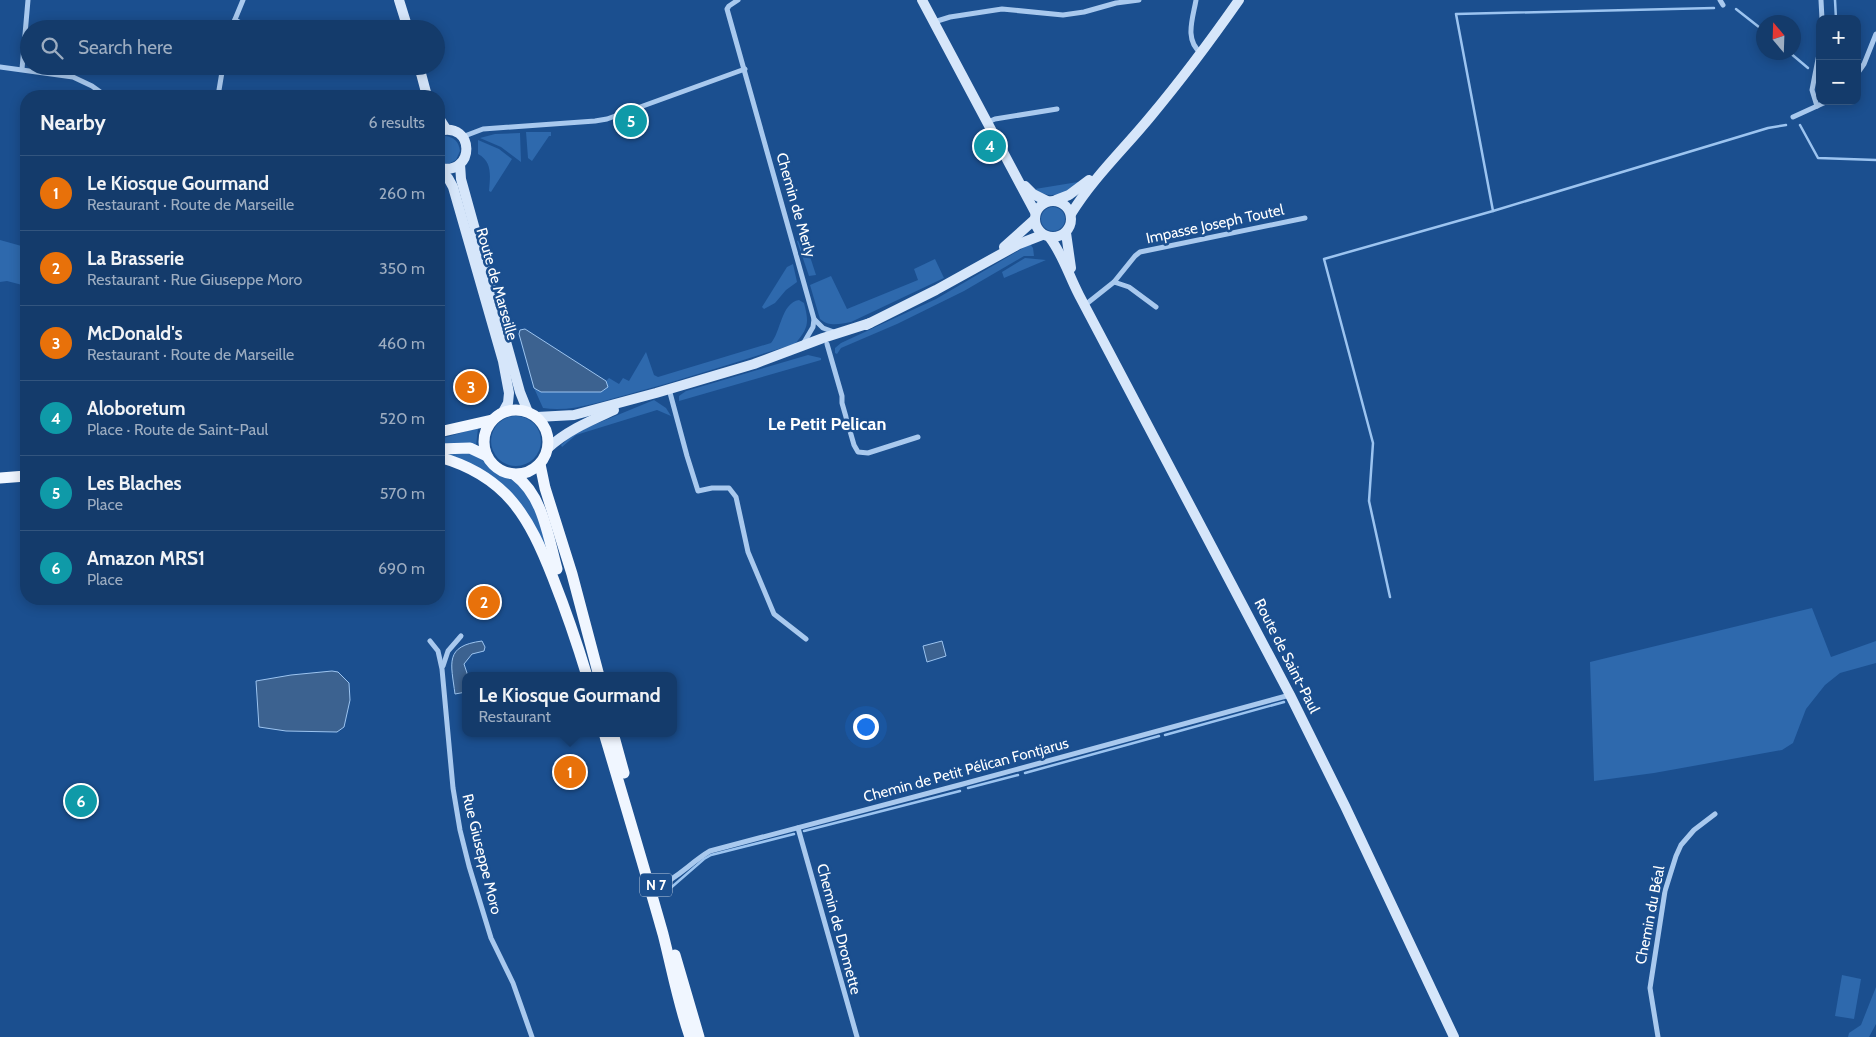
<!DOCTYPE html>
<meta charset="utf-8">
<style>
body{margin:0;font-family:Cabin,sans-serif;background:#1d4271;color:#f1f3f6}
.controls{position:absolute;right:15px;top:15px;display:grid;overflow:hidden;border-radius:10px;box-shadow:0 2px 12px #0003}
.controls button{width:45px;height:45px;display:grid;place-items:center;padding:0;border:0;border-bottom:1px solid #33557e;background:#143b6b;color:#f1f3f6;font:25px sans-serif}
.compass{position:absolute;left:1756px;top:15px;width:45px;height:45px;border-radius:50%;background:#143b6b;box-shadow:0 2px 12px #0003;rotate:341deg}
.you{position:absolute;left:865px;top:726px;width:18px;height:18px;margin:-12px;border:4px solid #fff;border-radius:50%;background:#1a73e8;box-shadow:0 0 0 8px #1a73e833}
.badge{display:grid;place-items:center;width:32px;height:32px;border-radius:50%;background:#e797bd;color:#fff;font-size:16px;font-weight:700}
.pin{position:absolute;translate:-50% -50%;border:2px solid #fff;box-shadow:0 1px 5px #0006}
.popup{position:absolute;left:462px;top:672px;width:215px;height:65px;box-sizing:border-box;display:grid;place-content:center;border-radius:10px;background:#143b6b;filter:drop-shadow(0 1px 4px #0005);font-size:16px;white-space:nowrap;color:#9dadc1}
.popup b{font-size:19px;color:#f1f3f6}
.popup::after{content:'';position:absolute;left:50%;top:100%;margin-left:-10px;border:10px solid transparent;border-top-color:#143b6b}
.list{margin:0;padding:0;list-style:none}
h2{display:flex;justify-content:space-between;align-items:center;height:65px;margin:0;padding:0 20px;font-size:21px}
h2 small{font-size:16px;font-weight:400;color:#9dadc1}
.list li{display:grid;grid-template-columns:32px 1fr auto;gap:15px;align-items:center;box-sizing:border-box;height:75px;padding:0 20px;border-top:1px solid #33557e}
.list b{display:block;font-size:19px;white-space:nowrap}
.list p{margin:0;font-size:16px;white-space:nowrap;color:#9dadc1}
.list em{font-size:16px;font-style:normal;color:#9dadc1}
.icon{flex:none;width:28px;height:28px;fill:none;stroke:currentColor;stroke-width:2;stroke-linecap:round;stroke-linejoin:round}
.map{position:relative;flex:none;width:1876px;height:1037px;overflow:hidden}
.search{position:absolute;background:#143b6b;box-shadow:0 2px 12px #0003;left:20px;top:20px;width:425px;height:55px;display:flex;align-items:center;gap:12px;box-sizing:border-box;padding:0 18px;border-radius:28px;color:#9dadc1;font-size:19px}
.panel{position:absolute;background:#143b6b;box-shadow:0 2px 12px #0003;left:20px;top:90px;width:425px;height:515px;border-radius:20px}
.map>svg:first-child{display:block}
.green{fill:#2e69ad}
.water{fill:#3c6290;stroke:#9cc4f0}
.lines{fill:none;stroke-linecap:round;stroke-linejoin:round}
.stream{stroke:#9cc4f0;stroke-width:2.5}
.street{stroke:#a9c9ee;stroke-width:5}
.secondary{stroke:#d6e6fa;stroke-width:10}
.primary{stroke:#f0f6ff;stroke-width:11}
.labels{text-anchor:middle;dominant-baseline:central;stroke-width:5;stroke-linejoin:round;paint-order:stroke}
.shield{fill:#1b4f8f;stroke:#bbcadd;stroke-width:1}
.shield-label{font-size:14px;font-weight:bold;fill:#fff}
.street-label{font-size:15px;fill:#fff;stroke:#1b4f8f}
.quarter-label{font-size:18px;font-weight:bold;fill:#fff;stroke:#1b4f8f}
</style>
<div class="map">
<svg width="1876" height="1037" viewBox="0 0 1876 1037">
<rect width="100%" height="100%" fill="#1b4f8f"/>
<g class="green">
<polygon points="526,132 551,132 551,136 549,136 532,161 528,158"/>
<polygon points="520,133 521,162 501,147 480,138 495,134"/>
<path d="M445,136C454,137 459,142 460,151L456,160L448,164L439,162V138Z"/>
<path d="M478,140L499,149L512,159L491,192L489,191C490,177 493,162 478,154Z"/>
<path d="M1078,182V186C1064,194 1049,200 1035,189Z"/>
<circle cx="1053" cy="219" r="12"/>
<polygon points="804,238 816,275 809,276 797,241"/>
<polygon points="0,240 25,247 21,257 26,259 26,286 7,281 0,282"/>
<polygon points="1030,244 1033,248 1034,256 1024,256 964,291 897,324 841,348 837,354 835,353 835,348 841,343 936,299"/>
<polygon points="1025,258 1046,260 1004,278 1002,272"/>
<path d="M935,259L944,278L851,322C840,324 829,327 820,319L810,285L831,276L847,309L918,280L914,269Z"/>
<polygon points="793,264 797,282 786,290 775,303 764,309 762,307 787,267"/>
<path d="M799,300L804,303C809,322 809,328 795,344C741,360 688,378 633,393C605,400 572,413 543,408L534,388L541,392L608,387L606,381L609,378L619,384L623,378L629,381L646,352L654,375L658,377L771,343C781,332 781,303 799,300Z"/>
<polygon points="808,355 821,358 821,360 679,401 679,396 686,391"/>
<polygon points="654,400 666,408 671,416 657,410 576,435 562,447 561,445 574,433"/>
<circle cx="516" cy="441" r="25"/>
<path d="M478,428L476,446L439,445V439C452,436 465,431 478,428Z"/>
<polygon points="456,450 480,455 497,474 518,482 533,500 553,568 517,501 439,451"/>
<polygon points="1812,608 1831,657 1876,641 1876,663 1840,673 1825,685 1806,709 1793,743 1782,750 1654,773 1594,781 1590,662"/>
<polygon points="1842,975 1861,979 1854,1019 1835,1016"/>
<polygon points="1876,987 1876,1024 1869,1037 1848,1037 1849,1033 1861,1025"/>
</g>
<g class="water">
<polygon points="525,329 606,381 608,387 601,392 541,392 534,388 519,334 520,330"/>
<path d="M482,641L485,647L484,651L472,654L464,664L468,676H466V692L455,694C451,663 444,646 482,641Z"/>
<polygon points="942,641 946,656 927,662 923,646"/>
<polygon points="332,671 338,672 349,683 350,700 344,727 337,732 286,731 259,727 256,681 291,675"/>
</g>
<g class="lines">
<g class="stream">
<polyline points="1835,0 1836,19"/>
<polyline points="1736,9 1764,31"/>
<polyline points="1789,52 1808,68"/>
<polyline points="1800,125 1818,158 1876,160"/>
<polyline points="1493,211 1768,128 1786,125"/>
<polyline points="1390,597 1369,501 1373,443 1324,259 1493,211 1456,14 1714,8"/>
<polyline points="1165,735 1284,702"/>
<polyline points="1025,773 1159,736"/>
<polyline points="968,788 1018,775"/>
<polyline points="804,831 960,791"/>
<polyline points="666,892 704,859 711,855 794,834"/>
</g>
<g class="street">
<polyline points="738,0 729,6 727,9 814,319 813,327 803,344"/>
<path d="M1196,0C1193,18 1184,40 1201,53"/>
<polyline points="1720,0 1723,5"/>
<polyline points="1821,0 1822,19"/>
<polyline points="235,20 252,29"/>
<polyline points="934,22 950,17 1002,9 1063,15 1084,12 1116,3 1139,0"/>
<polyline points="231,29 243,0"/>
<polyline points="0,67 73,77 92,86 106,96"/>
<polyline points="22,69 28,0"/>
<polyline points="1857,74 1864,64 1876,34"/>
<polyline points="218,96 223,66"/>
<polyline points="1817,106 1812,90 1820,49"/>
<polyline points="1793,117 1828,101"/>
<polyline points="988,122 995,119 1057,109"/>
<polyline points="462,137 483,129 595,121 607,119 745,69"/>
<polyline points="1114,282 1129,287 1156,307"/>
<polyline points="1085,305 1114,282 1135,256 1140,252 1305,218"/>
<polyline points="814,319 823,328 834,332"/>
<polyline points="827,344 842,396 842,403 854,445 858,452 868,453 918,437"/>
<polyline points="669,389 687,456 698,491 712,488 729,488 736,497 748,552 774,614 806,639"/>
<polyline points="430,641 438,651 442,669 453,788 460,830 469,866 491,938 513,983 532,1037"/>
<polyline points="443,666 448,651 461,636"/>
<polyline points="798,828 857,1037"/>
<path d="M657,887C677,879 691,862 710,851L963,784L1290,695"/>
<polyline points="1658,1037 1650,988 1665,891 1676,856 1681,845 1694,830 1715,814"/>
</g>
<g class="secondary">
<polyline points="399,0 408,29"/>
<polyline points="922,0 1035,212"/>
<polyline points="419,66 427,96"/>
<polyline points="439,118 446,129"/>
<path d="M439,131C475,121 476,176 439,168"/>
<polyline points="460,164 461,179 520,392 528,412"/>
<polyline points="439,168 448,178 453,187 503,361 509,393 508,403 503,412"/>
<polyline points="1025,186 1033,194 1047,201"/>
<polyline points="1056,200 1069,195 1089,180"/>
<circle cx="1053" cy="219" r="18"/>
<path d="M1071,214C1093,178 1124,149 1151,116C1182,79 1211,40 1239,0"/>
<polyline points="1066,233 1071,268"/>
<path d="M1050,238C1063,255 1069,276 1079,295L1290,695L1345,806L1454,1037"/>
<polyline points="1004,247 1034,220"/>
<polyline points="866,325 936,290 1019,244 1042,235"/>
<polyline points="537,417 574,415 656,393 754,364 823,338 870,323"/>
<path d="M548,448C568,430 590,421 614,410"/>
</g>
<g class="primary">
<circle cx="516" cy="442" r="32"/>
<polyline points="439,432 492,420"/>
<polyline points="439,449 470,448 487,456"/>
<path d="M439,457C507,476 529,517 553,578C566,611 577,643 587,676"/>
<polyline points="540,464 545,488 572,574 599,676"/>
<path d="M515,475C543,496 548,536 557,569"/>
<polyline points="0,478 26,476"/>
<path d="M604,733C624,800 644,867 663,934C672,969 678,1003 690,1037"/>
<polyline points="613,733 624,773"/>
<polyline points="675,955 699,1037"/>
</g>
</g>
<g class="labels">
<rect class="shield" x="640" y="873.5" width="32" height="23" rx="4"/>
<g class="shield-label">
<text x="656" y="885">N 7</text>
</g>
<g class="street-label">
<text transform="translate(796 205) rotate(74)">Chemin de Merly</text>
<text transform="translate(1215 224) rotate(-12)">Impasse Joseph Toutel</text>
<text transform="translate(497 284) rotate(74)">Route de Marseille</text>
<text transform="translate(1287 656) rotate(63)">Route de Saint-Paul</text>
<text transform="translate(966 770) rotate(-15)">Chemin de Petit Pélican Fontjarus</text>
<text transform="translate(482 854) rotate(76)">Rue Giuseppe Moro</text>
<text transform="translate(1650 915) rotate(-79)">Chemin du Béal</text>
<text transform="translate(839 929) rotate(75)">Chemin de Dromette</text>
</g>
<g class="quarter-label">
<text x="827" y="424">Le Petit Pelican</text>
</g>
</g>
</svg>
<div class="controls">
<button>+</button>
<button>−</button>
</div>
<svg class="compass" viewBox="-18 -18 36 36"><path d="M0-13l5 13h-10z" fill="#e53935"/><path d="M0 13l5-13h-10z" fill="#9dadc1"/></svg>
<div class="you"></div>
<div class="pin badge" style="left:570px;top:772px;background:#e8710a">1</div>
<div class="popup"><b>Le Kiosque Gourmand</b>Restaurant</div>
<div class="pin badge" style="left:484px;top:602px;background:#e8710a">2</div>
<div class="pin badge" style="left:471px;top:387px;background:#e8710a">3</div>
<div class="pin badge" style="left:990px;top:146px;background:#0f9aa8">4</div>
<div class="pin badge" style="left:631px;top:121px;background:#0f9aa8">5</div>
<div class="pin badge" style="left:81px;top:801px;background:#0f9aa8">6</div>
<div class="search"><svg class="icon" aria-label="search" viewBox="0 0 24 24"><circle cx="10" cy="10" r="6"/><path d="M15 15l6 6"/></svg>Search here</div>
<section class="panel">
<h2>Nearby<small>6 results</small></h2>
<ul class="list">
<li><span class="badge" style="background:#e8710a">1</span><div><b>Le Kiosque Gourmand</b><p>Restaurant · Route de Marseille</p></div><em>260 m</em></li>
<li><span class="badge" style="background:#e8710a">2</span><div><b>La Brasserie</b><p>Restaurant · Rue Giuseppe Moro</p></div><em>350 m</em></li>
<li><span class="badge" style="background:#e8710a">3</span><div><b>McDonald's</b><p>Restaurant · Route de Marseille</p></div><em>460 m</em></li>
<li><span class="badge" style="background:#0f9aa8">4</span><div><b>Aloboretum</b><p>Place · Route de Saint-Paul</p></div><em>520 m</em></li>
<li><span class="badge" style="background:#0f9aa8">5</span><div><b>Les Blaches</b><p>Place</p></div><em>570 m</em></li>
<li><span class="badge" style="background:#0f9aa8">6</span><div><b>Amazon MRS1</b><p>Place</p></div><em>690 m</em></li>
</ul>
</section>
</div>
